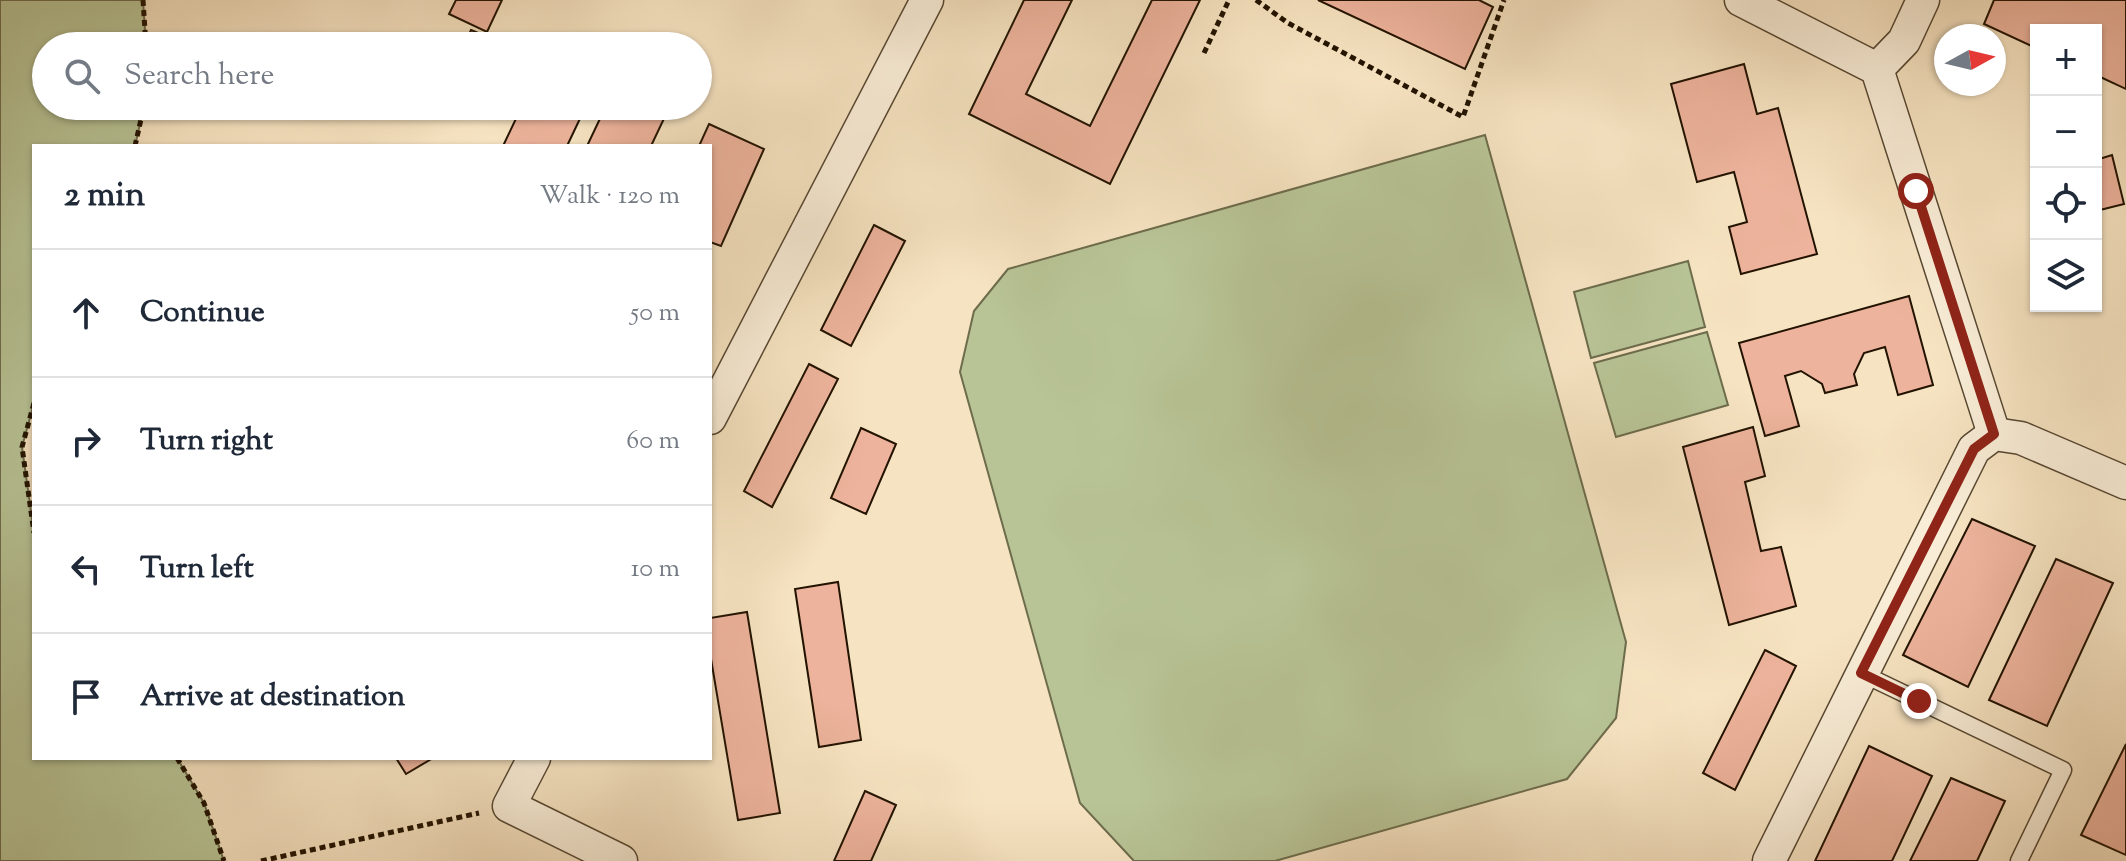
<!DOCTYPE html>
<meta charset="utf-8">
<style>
body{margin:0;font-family:"Sorts Mill Goudy",serif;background:#f6f6f7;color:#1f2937}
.controls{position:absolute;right:24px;top:24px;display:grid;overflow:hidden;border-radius:0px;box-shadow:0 2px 6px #0004}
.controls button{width:72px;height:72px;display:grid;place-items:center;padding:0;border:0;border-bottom:2px solid #e0e1e3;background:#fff;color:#1f2937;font:40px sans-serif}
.compass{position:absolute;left:1934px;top:24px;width:72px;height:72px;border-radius:50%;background:#fff;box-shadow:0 2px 6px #0004;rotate:82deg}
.stop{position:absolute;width:24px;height:24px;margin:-18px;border:6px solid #8f2418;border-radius:50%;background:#fff}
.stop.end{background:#8f2418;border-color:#fff;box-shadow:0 2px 8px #0008}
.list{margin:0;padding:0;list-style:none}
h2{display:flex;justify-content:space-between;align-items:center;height:104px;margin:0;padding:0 32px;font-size:34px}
h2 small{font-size:26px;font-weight:400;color:#747a83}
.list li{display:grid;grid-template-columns:52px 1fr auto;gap:24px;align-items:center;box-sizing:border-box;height:128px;padding:0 32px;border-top:2px solid #e0e1e3}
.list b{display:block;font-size:30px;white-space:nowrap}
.list em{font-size:26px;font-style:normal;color:#747a83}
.icon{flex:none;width:44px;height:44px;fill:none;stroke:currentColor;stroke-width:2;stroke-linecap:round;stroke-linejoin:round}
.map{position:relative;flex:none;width:2126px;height:861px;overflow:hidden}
.search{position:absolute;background:#fff;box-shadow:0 2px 6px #0004;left:32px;top:32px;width:680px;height:88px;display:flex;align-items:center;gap:20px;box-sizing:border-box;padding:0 28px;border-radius:44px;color:#747a83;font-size:30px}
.panel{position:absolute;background:#fff;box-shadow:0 2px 6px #0004;left:32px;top:144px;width:680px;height:616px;border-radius:0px}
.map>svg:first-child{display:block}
.green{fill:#b8c496;stroke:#6d6c4c;stroke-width:2}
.building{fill:#edb39c;stroke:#221301;stroke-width:2}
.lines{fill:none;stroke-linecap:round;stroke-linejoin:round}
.service-casing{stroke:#574731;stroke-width:19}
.minor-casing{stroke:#574731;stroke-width:35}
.path{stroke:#221301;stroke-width:5;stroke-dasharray:6 4;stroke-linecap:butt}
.service{stroke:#f9edd7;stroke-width:16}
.minor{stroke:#f9edd7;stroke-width:32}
.route{stroke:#8f2418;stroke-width:10}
</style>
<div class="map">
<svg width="2126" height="861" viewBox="0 0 2126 861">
<rect width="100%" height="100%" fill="#f6e3c1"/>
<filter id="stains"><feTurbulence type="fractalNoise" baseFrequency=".0025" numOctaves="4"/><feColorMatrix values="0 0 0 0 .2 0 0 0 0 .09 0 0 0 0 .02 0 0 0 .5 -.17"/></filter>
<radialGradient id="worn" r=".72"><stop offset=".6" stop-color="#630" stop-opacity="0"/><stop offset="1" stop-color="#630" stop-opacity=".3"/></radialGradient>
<g class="green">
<polygon points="0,0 143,0 146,46 46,46 46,106 144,106 135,146 34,146 34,403 22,447 34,533 34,758 177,758 204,803 224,861 0,861"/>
<polygon points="1485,135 1626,642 1616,718 1567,779 1275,861 1134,861 1080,803 960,372 974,311 1008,269"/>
<polygon points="1688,261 1705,327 1591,358 1574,292"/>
<polygon points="1707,332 1728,405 1616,437 1594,363"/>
</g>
<g class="building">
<polygon points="456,0 502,0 487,32 449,14"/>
<polygon points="1024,0 1072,0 1026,94 1090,126 1152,0 1200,0 1110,184 969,114"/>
<polygon points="1318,0 1479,0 1493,7 1465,69"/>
<polygon points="1994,0 2126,0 2126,89 2096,75 2096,30 2036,30 2036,48 1984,24"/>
<polygon points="471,30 495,40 492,46 464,46"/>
<polygon points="1744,64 1757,114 1778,108 1817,254 1741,274 1729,227 1747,222 1734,172 1697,182 1671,84"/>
<polygon points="522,106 586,106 567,146 503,146"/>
<polygon points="606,106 666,106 669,108 651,146 587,146"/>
<polygon points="709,124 764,149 721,246 710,242 710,146 699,146"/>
<polygon points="2112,155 2124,204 2096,211 2096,160"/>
<polygon points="874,225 905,241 851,346 821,330"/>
<polygon points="1909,296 1933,385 1898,395 1885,347 1864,353 1854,374 1857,385 1825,393 1822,384 1801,371 1785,376 1799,426 1765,436 1739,343"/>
<polygon points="809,364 838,379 772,507 744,491"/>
<polygon points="1753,427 1765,476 1745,482 1761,551 1781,547 1796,606 1729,625 1683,447"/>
<polygon points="861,428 896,444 866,514 831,498"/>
<polygon points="1972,519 2035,546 1968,687 1903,655"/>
<polygon points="2056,559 2113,583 2047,726 1989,700"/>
<polygon points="838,582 861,740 819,747 795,589"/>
<polygon points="747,612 780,813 738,820 710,653 710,618"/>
<polygon points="1765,650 1796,666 1735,790 1703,773"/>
<polygon points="2126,744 2126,855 2081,835"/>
<polygon points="1869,746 1932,776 1892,861 1815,861"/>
<polygon points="396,758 433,758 406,774"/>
<polygon points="1951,778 2005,801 1977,861 1910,861"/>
<polygon points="865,791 896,805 871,861 834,861"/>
</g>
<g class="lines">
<g class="service-casing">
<polyline id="service" points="1861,673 2063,770 2019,861"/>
</g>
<g class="minor-casing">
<g id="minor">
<polyline points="1741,0 1877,69 1994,434"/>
<polyline points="1877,69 1904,41 1923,0"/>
<polyline points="710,418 927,0"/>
<polyline points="534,758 509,806 621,861"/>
<polyline points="1769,861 1974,449 1994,434 2021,438 2126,483"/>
</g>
</g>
<g class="path">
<polyline points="143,0 146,46"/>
<polyline points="1256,0 1288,23 1463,117 1504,0"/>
<polyline points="1204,53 1229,0"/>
<polyline points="135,146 144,106"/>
<polyline points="34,403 22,447 34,533"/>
<polyline points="177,758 204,803 224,861"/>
<polyline points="261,861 479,813"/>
</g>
<use href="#service" class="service"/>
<use href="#minor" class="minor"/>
</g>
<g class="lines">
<polyline class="route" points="1916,191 1994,434 1974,449 1861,673 1919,701"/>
</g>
<rect width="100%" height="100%" filter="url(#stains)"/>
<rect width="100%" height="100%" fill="url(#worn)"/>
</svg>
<div class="controls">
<button>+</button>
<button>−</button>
<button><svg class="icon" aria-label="locate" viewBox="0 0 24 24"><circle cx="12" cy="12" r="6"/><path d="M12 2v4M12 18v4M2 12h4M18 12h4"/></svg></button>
<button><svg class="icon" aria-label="layers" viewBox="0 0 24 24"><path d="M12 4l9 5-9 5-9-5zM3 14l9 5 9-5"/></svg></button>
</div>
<svg class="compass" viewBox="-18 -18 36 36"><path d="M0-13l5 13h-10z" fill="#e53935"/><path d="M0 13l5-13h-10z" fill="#747a83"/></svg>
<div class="stop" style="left:1916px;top:191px"></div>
<div class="stop end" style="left:1919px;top:701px"></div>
<div class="search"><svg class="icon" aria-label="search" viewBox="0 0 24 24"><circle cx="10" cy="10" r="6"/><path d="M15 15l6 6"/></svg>Search here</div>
<section class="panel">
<h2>2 min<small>Walk · 120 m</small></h2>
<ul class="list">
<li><svg class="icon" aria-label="ahead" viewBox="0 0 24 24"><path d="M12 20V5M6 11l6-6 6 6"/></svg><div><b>Continue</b></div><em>50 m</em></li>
<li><svg class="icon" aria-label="right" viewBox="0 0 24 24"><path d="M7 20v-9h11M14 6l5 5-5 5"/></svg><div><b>Turn right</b></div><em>60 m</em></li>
<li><svg class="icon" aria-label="left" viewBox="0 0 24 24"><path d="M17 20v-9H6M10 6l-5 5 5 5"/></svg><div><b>Turn left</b></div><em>10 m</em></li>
<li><svg class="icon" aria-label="arrive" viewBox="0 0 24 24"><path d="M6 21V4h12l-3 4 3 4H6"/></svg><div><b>Arrive at destination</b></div></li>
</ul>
</section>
</div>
